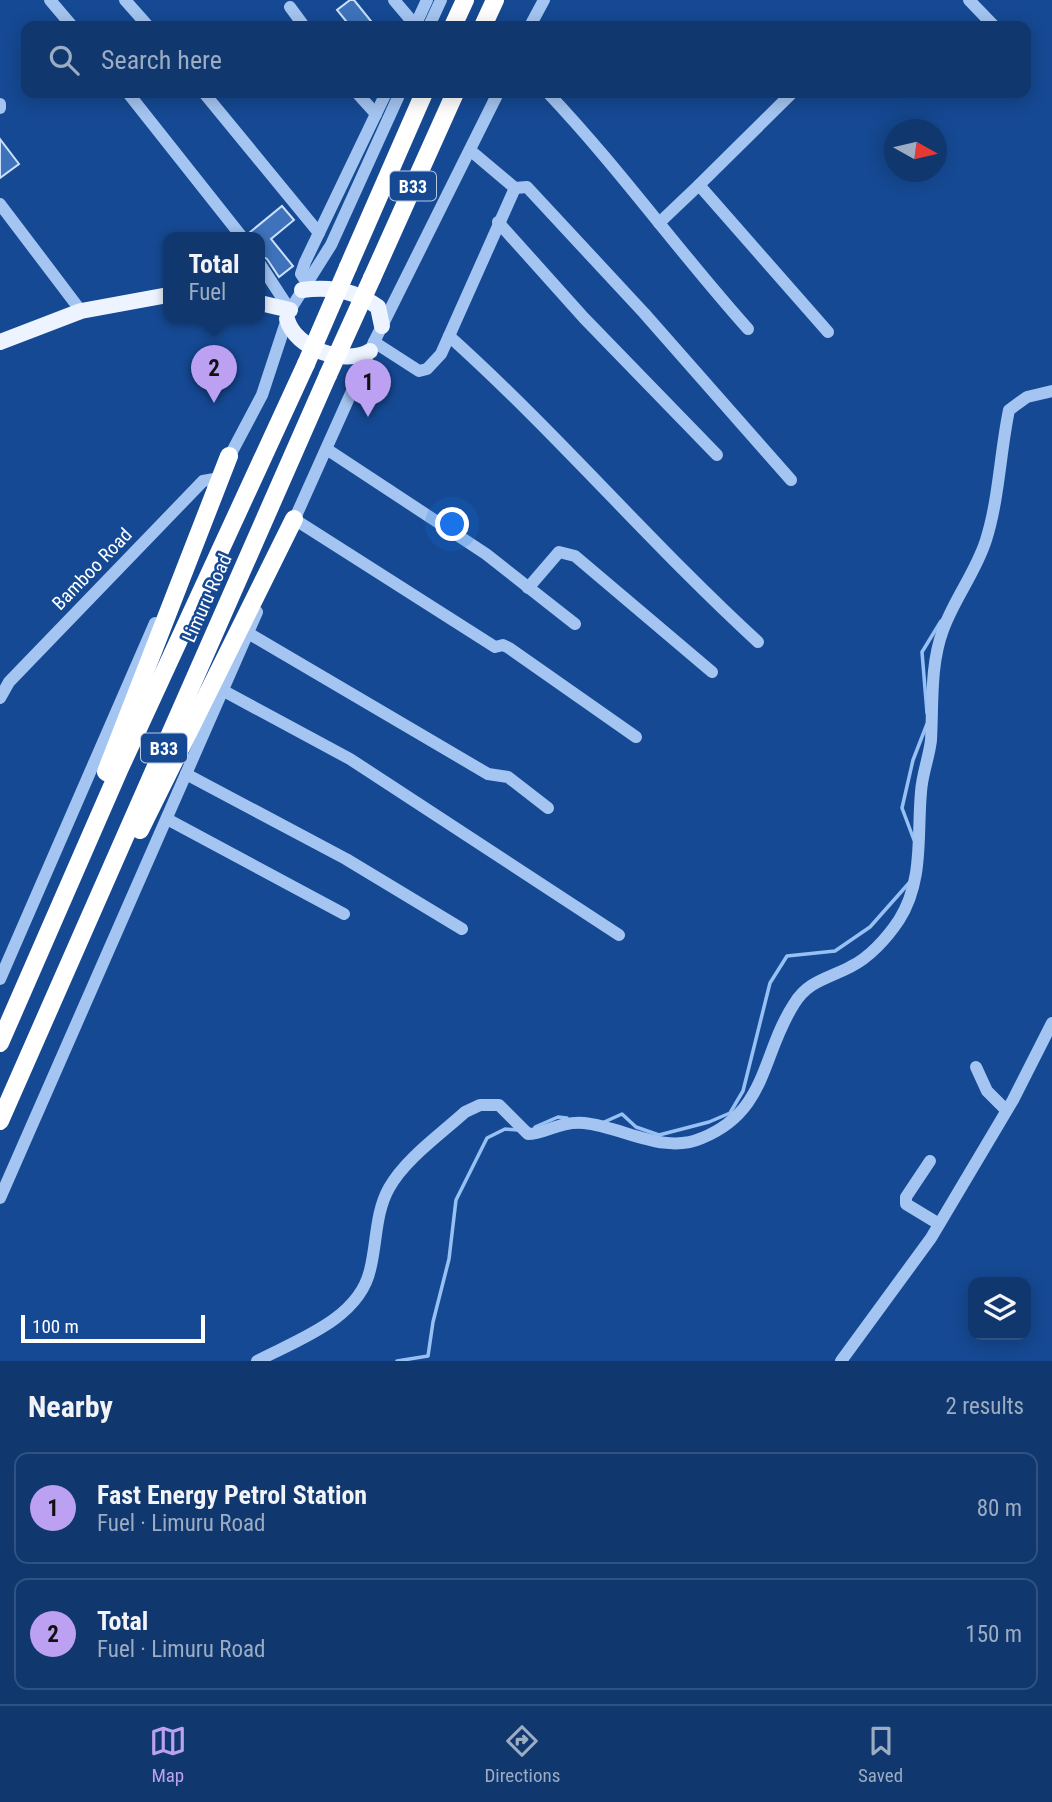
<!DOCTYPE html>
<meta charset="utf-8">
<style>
body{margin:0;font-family:"Roboto Condensed",sans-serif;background:#193f73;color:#f1f3f6}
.controls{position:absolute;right:21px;bottom:21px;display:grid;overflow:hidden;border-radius:14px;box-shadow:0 4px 18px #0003}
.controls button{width:63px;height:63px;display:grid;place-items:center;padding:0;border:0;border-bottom:2px solid #305181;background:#10376e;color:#f1f3f6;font:35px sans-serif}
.compass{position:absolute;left:884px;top:119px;width:63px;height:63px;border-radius:50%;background:#10376e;box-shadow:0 4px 18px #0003;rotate:98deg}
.scale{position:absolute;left:21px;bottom:18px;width:184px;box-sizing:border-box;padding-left:7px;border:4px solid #fff;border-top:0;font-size:19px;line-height:24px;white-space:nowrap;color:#fff;-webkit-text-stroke:5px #154993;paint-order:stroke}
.you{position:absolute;left:453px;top:525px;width:24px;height:24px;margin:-18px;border:5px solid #fff;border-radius:50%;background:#1a73e8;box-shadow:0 0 0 10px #1a73e833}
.badge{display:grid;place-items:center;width:46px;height:46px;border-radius:50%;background:#bca0f2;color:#111;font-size:23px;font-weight:700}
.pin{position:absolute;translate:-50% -58px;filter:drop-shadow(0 2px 4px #0008)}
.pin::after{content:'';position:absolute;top:37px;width:24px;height:21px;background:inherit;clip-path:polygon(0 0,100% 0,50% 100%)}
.popup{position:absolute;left:163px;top:232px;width:102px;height:91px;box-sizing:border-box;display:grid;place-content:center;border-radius:14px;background:#10376e;filter:drop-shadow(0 2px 5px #0005);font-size:23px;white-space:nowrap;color:#9cacc2}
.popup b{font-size:26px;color:#f1f3f6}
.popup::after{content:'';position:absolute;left:50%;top:100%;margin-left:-14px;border:14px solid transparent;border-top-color:#10376e}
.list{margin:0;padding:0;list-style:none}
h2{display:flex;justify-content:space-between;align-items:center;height:91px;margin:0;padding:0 28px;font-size:30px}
h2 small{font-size:23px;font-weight:400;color:#9cacc2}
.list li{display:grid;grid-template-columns:46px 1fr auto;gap:21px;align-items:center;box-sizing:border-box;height:112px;margin:0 14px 14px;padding:0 14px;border:2px solid #305181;border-radius:14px}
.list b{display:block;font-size:26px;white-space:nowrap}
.list p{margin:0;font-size:23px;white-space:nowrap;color:#9cacc2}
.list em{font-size:23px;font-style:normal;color:#9cacc2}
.icon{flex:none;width:38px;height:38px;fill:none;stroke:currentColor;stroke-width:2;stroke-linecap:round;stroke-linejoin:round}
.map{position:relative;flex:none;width:1052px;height:1361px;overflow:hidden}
.search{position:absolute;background:#10376e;box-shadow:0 4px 18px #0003;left:21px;right:21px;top:21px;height:77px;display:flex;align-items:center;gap:18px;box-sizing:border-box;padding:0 24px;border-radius:14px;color:#9cacc2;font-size:26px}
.sheet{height:343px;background:#10376e}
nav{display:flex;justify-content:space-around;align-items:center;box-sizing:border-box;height:98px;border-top:2px solid #305181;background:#10376e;font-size:19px;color:#9cacc2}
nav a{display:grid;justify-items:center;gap:4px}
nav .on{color:#bca0f2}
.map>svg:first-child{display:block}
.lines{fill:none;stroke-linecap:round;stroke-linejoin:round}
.stream{stroke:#97c0f4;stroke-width:3.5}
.building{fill:#3e73bb;stroke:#cbe0fc;stroke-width:2}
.minor{stroke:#a4c5f1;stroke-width:12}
.major{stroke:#eef4ff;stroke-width:16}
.highway{stroke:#fff;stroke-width:18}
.highway-bridge{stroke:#fff;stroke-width:18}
.labels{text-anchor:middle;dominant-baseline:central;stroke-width:5;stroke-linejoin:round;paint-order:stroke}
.shield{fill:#154993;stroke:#b9c8df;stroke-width:2}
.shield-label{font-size:18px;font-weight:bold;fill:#fff}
.street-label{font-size:19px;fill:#fff;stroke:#154993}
</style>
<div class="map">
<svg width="1052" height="1361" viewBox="0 0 1052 1361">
<rect width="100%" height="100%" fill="#154993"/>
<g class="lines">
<g class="stream">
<polyline points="927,713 922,652 941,621"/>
<polyline points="914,840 902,808 913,760 927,724"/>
<polyline points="602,1123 622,1114 636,1127 659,1135 709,1122 730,1113 743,1091 770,983 787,956 835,951 870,927 909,883"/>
<polyline points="535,1127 558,1117 567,1118"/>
<polyline points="397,1361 428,1356 433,1322 449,1259 456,1200 487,1138 505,1129 518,1130"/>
</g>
</g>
<g class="building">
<polygon points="350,0 354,0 375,26 350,26 337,10"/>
<polygon points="0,139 19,164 0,178"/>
<polygon points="282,206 294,220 271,239 293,266 279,277 267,259 260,255 260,237 251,237 249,233"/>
</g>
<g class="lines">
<g class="minor">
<polyline points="50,0 72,26"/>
<polyline points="125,0 148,26"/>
<polyline points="394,0 416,26"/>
<polyline points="969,0 994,26"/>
<polyline points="290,7 304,26"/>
<polyline points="415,26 427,0"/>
<polyline points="429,26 441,0"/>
<polyline points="530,26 544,0"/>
<polyline points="128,93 242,237"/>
<polyline points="204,93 319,233"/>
<polyline points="357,93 376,114"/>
<path d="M548,93C619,168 679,252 748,329"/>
<polyline points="0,104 0,108"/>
<polyline points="699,185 792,93"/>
<polyline points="515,188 527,187 644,313 791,480"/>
<polyline points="0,204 81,311"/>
<polyline points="498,222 584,318 717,455"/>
<polyline points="659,223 699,185 828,332"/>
<polyline points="260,264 290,310"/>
<polyline points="307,283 301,274 305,262 386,93"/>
<path d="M449,336C557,433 651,544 758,642"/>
<polyline points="374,342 419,371 427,369 441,354 515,188 471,151"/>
<polyline points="328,450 486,554 575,624"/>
<polyline points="226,463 262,395 290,310 331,245 400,93"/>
<polyline points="294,519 495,647 503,645 509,648 636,737"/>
<polyline points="291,527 374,342 498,93"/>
<polyline points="528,588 559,552 575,556 712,672"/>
<polyline points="248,633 488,774 508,777 548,808"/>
<polyline points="222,690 350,759 619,935"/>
<polyline points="0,698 9,682 203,481 220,478"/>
<polyline points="186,774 346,859 462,929"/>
<polyline points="167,819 344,914"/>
<polyline points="0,979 155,623"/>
<polyline points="976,1067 987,1091 1006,1110"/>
<polyline points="930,1161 906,1197 906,1204 939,1224"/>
<polyline points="0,1198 257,612"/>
<path d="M257,1361C297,1340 359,1319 370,1270C377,1243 375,1213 389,1188C405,1159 441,1134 465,1112L480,1105H499L528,1134C545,1134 559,1121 584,1123C623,1127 664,1155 702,1138C768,1111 761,1055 794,1004C808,981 827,979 850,967C869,958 887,938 899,920C924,881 917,835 921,792C922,774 929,758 931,740C933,704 930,665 943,630C954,599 976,572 986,540C999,499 1000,453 1009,410L1027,397L1052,391"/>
<polyline points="841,1361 931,1238 1013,1100 1052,1023"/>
</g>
<g class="major">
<path d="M302,290C330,286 355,290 378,307L382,326"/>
<polyline points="260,303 290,310"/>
<path d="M287,319C295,349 345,366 370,351"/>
<polyline points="0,342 81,311 168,295"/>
</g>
<g class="highway">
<polyline points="453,26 465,0"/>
<polyline points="483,26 495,0"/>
<polyline points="348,267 424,93"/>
<polyline points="372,278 455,93"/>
<polyline points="106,772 229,456"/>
<polyline points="140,830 294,519"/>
<polyline points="0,1043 120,768 306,364"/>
<polyline points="0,1121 328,375"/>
</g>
<g class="highway-bridge">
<polyline points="306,364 348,267"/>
<polyline points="328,375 372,278"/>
</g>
</g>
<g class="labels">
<g class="shield">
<rect x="390" y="171.5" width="46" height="29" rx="5"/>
<rect x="141" y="733.5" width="46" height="29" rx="5"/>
</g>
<g class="shield-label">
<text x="413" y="186">B33</text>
<text x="164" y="748">B33</text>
</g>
<g class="street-label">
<text transform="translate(92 569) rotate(-46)">Bamboo Road</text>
<text transform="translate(207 598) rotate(-66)">Limuru Road</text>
</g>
</g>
</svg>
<div class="controls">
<button><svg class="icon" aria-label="layers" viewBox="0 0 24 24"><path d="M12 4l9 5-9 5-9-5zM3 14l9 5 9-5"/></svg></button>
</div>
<svg class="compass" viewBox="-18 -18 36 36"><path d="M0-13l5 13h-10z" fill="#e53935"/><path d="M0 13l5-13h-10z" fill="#9cacc2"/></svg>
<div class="scale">100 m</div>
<div class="you"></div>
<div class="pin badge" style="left:368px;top:417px">1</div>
<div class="pin badge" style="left:214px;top:403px">2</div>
<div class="popup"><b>Total</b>Fuel</div>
<div class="search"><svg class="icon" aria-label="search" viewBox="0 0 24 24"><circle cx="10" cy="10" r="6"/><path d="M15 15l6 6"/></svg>Search here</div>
</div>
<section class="sheet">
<h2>Nearby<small>2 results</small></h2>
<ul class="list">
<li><span class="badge">1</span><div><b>Fast Energy Petrol Station</b><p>Fuel · Limuru Road</p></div><em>80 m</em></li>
<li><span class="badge">2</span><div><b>Total</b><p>Fuel · Limuru Road</p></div><em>150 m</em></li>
</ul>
</section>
<nav>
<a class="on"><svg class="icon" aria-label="map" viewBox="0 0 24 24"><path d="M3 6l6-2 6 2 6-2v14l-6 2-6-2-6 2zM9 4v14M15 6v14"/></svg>Map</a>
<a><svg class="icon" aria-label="directions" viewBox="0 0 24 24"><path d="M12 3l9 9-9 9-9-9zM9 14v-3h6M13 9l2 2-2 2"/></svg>Directions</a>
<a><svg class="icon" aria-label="saved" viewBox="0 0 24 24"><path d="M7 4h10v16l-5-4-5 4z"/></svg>Saved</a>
</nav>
